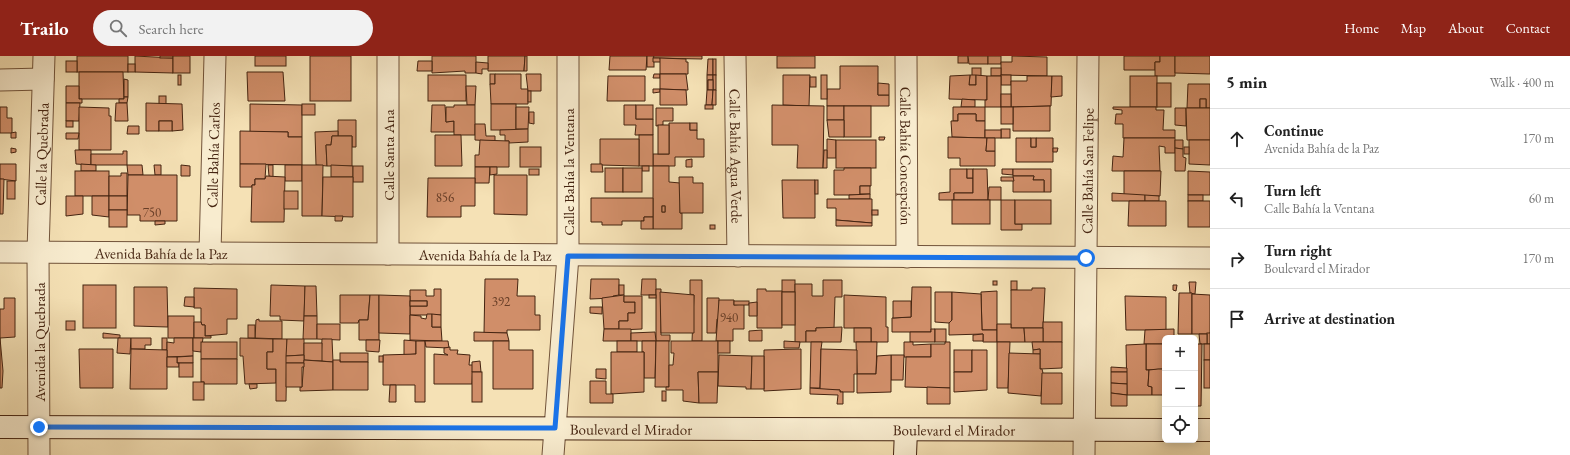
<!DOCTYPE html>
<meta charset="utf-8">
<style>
body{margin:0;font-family:"EB Garamond",serif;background:#f2f2f2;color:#222}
.controls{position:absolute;right:12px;bottom:12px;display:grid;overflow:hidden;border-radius:6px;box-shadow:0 2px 10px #0003}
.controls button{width:36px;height:36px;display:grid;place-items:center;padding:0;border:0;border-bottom:1px solid #e0e0e0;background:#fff;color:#222;font:20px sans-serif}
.stop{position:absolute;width:12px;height:12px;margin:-9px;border:3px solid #1a73e8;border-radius:50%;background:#fff}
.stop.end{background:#1a73e8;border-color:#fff;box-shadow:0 1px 4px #0008}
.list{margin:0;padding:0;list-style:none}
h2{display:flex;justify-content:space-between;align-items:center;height:52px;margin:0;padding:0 16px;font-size:17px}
h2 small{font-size:13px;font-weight:400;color:#767676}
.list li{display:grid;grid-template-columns:26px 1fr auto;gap:12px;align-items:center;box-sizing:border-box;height:60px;padding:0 16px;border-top:1px solid #e0e0e0}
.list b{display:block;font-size:15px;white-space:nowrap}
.list p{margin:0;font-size:13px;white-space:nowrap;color:#767676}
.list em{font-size:13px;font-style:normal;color:#767676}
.icon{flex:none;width:22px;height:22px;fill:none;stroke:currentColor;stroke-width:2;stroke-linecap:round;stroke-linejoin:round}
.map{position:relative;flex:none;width:1210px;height:399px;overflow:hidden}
header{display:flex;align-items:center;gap:24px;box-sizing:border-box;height:56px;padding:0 20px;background:#8f2418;color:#fff}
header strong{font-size:19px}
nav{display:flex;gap:22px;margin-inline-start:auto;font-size:14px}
.search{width:280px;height:36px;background:#f2f2f2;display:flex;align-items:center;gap:10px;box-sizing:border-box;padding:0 14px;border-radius:22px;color:#767676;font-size:15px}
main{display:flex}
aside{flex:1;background:#fff}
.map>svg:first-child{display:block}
.building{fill:#d08e69;stroke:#452411;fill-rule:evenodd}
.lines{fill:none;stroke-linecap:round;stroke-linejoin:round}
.minor-casing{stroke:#71533a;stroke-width:23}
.secondary-casing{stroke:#452411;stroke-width:24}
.minor{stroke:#f8eccf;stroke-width:21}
.secondary{stroke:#f8eccf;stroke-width:22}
.route{stroke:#1a73e8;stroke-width:5}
.labels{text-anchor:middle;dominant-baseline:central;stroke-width:3;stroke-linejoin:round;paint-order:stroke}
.number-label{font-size:13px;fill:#683e27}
.street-label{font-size:15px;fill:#452411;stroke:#f8eccf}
</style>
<header>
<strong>Trailo</strong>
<div class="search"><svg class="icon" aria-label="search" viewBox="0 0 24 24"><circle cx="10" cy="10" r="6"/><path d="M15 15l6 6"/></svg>Search here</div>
<nav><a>Home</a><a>Map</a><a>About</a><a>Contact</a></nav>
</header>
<main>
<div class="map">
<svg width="1210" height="399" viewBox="0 0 1210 399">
<rect width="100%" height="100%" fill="#f5e1b5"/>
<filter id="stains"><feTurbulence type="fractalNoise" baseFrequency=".005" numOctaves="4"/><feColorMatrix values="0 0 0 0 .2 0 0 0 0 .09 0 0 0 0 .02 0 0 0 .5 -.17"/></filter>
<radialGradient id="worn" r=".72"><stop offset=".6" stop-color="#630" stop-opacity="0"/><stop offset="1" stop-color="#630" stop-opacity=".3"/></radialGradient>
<g class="building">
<rect x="77" y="0" width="51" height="16"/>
<polygon points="135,0 173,2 173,17 135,16"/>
<rect x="160" y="0" width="13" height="2"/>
<rect x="173" y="0" width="17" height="17"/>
<rect x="255" y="0" width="31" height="10"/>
<rect x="310" y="0" width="41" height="45"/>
<polygon points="432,0 476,0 476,17 465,17 465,15 432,17"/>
<polygon points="488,0 525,0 524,15 488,15"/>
<polygon points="525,0 527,0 527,15 524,15"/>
<polygon points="610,0 647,0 646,14 609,14"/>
<rect x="647" y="0" width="7" height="11"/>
<polygon points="654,0 702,0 702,3 653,2"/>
<rect x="777" y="0" width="38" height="12"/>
<rect x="958" y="0" width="10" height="7"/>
<polygon points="968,0 988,0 988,8 969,8"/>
<rect x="988" y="0" width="13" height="8"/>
<polygon points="1012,0 1047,1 1047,20 1001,19 1001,6 1012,6"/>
<polygon points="1124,0 1160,0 1160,6 1155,6 1155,14 1124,14"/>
<polygon points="1160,0 1175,0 1175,20 1155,20 1155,6 1160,6"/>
<polygon points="1175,0 1210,0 1210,18 1175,17"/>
<polygon points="653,2 660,2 661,6 653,6"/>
<polygon points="660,2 686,3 686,6 688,6 688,18 660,18"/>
<polygon points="708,3 713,3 713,19 707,19"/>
<rect x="713" y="3" width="3" height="16"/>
<rect x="66" y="5" width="11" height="11"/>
<polygon points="418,5 432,5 432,15 417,15"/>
<polygon points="476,6 488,7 488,13 482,13 482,18 476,17"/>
<rect x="128" y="8" width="7" height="8"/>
<polygon points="840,10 878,10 878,39 889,39 889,50 827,50 827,33 840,33"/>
<rect x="972" y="12" width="9" height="8"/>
<rect x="991" y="12" width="10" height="8"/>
<polygon points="79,16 123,16 124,43 79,43"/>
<polygon points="247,16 283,16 285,45 248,45"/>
<rect x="490" y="18" width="5" height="10"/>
<polygon points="495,18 521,18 521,33 528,33 528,48 491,48 490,28 495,28"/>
<polygon points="526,18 541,18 541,35 528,35"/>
<polygon points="654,18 660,18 660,22 653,22"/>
<polygon points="660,18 686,18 688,34 660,33"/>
<rect x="178" y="19" width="3" height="10"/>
<rect x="428" y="19" width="38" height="26"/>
<polygon points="707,19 713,19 713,24 708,24 708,34 707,34"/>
<rect x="713" y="19" width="3" height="15"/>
<polygon points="783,19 810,19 809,50 783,49"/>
<rect x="821" y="19" width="6" height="24"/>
<polygon points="970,19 976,19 976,29 969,29"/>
<polygon points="970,19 969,29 976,29 976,19 987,20 987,44 949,43 950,20"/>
<rect x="1001" y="19" width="10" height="10"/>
<polygon points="608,20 645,20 645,45 607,45"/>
<polygon points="987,20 1001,20 1001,51 985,51 985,44 987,44"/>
<polygon points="1027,20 1052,20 1051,50 1011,51 1011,25 1027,25"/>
<polygon points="1052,20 1062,20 1062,40 1051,41"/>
<rect x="1130" y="20" width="27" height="31"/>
<rect x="810" y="21" width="6" height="10"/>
<polygon points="124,23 128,24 128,41 124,41"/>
<rect x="708" y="24" width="5" height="10"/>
<polygon points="878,27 889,28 889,39 878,39"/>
<rect x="1157" y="27" width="14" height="24"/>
<polygon points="1188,28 1210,28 1210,52 1206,52 1206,43 1200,43 1200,52 1187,52"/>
<polygon points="66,30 79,30 79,43 82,43 82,47 66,47"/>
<polygon points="466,30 476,30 475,49 467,49"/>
<polygon points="653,33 660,33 660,36 653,37"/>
<polygon points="660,33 686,34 687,49 660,49"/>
<polygon points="707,34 713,34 712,49 706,49"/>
<polygon points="713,34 716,34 716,49 712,49"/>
<rect x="528" y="35" width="3" height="11"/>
<rect x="1001" y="38" width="10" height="13"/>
<rect x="159" y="40" width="7" height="8"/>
<polygon points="124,41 128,41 127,47 119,47 119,43 124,43"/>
<polygon points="962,43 975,44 975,51 961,51"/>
<rect x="1200" y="43" width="6" height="9"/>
<polygon points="66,47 80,47 79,65 66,65"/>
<polygon points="116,47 127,47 128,65 115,65"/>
<polygon points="146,47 182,48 183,74 172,75 172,65 159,65 159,75 146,75"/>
<polygon points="250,48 302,49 302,81 288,81 288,76 250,76"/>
<rect x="302" y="48" width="13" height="11"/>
<rect x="491" y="48" width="25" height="26"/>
<polygon points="432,49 445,49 446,66 454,65 454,76 431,76"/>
<polygon points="454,49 475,49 475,79 454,79 454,65 446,66 446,51 454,51"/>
<polygon points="624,49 636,49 636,63 653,63 653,79 635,79 636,69 624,69"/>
<rect x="636" y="49" width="17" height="14"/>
<rect x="705" y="49" width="8" height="4"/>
<polygon points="772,49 824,50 823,112 797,112 798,89 772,89"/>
<rect x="827" y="50" width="17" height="14"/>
<rect x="844" y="50" width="27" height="31"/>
<polygon points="1050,50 1050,75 1013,75 1013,51"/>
<polygon points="0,51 7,51 7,62 12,62 12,77 0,77"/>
<polygon points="79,51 109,52 109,60 111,60 111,94 79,94"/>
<polygon points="516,51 529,51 528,73 516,73"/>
<polygon points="953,51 985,51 985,65 976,65 976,58 958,58 958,65 953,65"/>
<rect x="1001" y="51" width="12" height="17"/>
<polygon points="1113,51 1156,51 1156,54 1164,54 1163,74 1175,74 1175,82 1123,82 1123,68 1115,68 1116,58 1122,58 1122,54 1113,53"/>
<polygon points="656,52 673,52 673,65 663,65 663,69 656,70"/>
<polygon points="1175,52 1186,52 1186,70 1175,69"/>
<polygon points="1186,52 1210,52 1210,84 1187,84"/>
<polygon points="529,56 534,56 534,68 529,67"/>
<polygon points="958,58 976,58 976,65 985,65 985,82 952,81 951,65 958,65"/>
<polygon points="338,64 356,64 356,91 352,91 352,80 338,80"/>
<polygon points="827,64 844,64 844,81 829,81"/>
<rect x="66" y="65" width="7" height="6"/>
<rect x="159" y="65" width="13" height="10"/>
<polygon points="669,67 690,67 690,74 697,74 697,83 704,83 704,101 675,101 675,110 653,110 653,98 669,98"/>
<rect x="690" y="67" width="7" height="7"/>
<polygon points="475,68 485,68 486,80 495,80 495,85 475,84"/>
<rect x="658" y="69" width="11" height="29"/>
<polygon points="128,70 139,70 139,78 127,78"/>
<polygon points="528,73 528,86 509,87 509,85 505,85 505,79 500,79 500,74"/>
<rect x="1001" y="73" width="9" height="9"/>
<rect x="985" y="74" width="16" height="8"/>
<polygon points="240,75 288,76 288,81 302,81 302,109 240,108"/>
<polygon points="338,75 338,80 332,80 331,89 326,89 327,110 316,109 315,76"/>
<polygon points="16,76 16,82 11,82 11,77"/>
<polygon points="66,77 79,77 78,83 66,83"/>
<polygon points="435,79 461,79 462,110 435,110"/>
<rect x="639" y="79" width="14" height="31"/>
<polygon points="332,80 352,80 352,110 327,110 326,89 331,89"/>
<polygon points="879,81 885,81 884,84 879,84"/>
<polygon points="948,81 987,82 986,95 995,95 995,110 960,110 960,102 948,102"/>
<polygon points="987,82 995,82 995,95 986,95"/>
<polygon points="1016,82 1031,82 1031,91 1036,91 1036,82 1053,82 1053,106 1016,106"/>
<rect x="1031" y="82" width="5" height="9"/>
<polygon points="1124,82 1175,82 1175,97 1165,97 1165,91 1159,90 1160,115 1112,115 1113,100 1123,101"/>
<polygon points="600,83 639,83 639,110 600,109"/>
<polygon points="827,83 836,84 836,102 827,102"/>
<polygon points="480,84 509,85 509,111 475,111 475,99 479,99"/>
<rect x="836" y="84" width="40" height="28"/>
<polygon points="1175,84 1183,84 1183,93 1175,92"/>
<polygon points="1189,84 1210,84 1210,109 1189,108"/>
<rect x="520" y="91" width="21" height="20"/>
<rect x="1184" y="91" width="5" height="7"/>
<polygon points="11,92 16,93 16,96 11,97"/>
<polygon points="1053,92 1058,92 1057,96 1053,96"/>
<polygon points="1175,92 1183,93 1183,101 1186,102 1185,115 1175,115"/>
<polygon points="75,94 91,94 91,109 76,108"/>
<polygon points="824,94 827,94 827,112 823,112"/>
<polygon points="123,95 127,95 127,109 91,109 91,98 123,98"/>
<polygon points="692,103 692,111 686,111 686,104"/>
<polygon points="0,108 16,108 16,125 0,123"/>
<polygon points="81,108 96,109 96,115 81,115"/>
<polygon points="240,108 266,108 265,123 255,123 255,129 252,129 252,131 240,131"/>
<polygon points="591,108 602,108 603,116 591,116"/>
<polygon points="127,109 142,109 143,119 128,119"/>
<polygon points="154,109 161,109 161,119 155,119"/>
<polygon points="181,109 190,110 190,120 181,120"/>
<polygon points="268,109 273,109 273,121 269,120"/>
<rect x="285" y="109" width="17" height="16"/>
<polygon points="302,109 323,109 322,160 302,160"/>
<polygon points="331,109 353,110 353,121 331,121"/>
<rect x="353" y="110" width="10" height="16"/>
<rect x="642" y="110" width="7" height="5"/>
<path d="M653,110H669V126L680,127V157H682V173H653ZM662,150H665V156H662Z"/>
<polygon points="475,111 490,111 489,127 475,127"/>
<polygon points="490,111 497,111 497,118 490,119"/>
<rect x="605" y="112" width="18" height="24"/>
<rect x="623" y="112" width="19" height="24"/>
<polygon points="844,112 871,112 871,130 860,130 860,139 834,139 834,114 844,114"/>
<rect x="529" y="113" width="10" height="6"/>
<polygon points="950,113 967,113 967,122 973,122 973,137 954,137 954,144 939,144 939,137 950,136"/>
<rect x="967" y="113" width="6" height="9"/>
<polygon points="973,113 987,113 988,144 954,144 954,137 973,137"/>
<polygon points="1002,113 1013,113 1013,119 1002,118"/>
<polygon points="1013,113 1051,113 1051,136 1044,136 1044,124 1033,124 1034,120 1013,120"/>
<rect x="75" y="115" width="34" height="25"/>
<polygon points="1124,115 1161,115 1160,140 1124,139"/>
<polygon points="1188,115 1210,116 1210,139 1188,139"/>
<polygon points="121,117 127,117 127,140 109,140 109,120 121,120"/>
<polygon points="128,119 177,119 177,165 140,165 140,159 127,159"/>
<polygon points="494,119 527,119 527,159 494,158"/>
<polygon points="266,120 285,121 284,166 251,166 252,129 255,129 255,123 265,123"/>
<polygon points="1013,120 1034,120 1033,124 1044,124 1044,136 1013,136"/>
<polygon points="323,121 353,121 353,161 322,160"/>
<polygon points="679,121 693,121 693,127 703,127 703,157 680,157"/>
<polygon points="1001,121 1013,121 1014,125 1001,125"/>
<polygon points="428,122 475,122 475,150 461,150 461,161 427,161"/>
<polygon points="0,123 4,123 3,158 0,158"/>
<polygon points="782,124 815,124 815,162 783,162"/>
<rect x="815" y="124" width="3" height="14"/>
<rect x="7" y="125" width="8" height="18"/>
<rect x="860" y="130" width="10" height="8"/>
<polygon points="989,131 1001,131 1001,144 988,144"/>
<rect x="284" y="135" width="14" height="18"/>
<polygon points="1112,137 1145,139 1145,145 1112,145"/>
<polygon points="870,138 870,143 849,143 849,139"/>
<polygon points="1145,139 1159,140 1159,145 1145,145"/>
<rect x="1188" y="139" width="15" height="6"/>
<polygon points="66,140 83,140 83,158 66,160"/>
<polygon points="92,140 109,140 109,161 92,159"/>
<rect x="109" y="140" width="18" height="14"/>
<polygon points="591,142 653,142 653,161 644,161 644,165 622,165 622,169 602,169 602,166 591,166"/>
<polygon points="827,143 872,143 872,167 836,164 836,152 827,152"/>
<rect x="952" y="144" width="38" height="24"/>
<polygon points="1001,144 1015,144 1015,168 1022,168 1022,174 1001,174"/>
<rect x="1015" y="144" width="36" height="24"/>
<polygon points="1129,145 1166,145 1166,170 1128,170"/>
<rect x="1188" y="145" width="22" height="26"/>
<rect x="662" y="150" width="3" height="6"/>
<rect x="109" y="154" width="18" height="17"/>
<rect x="872" y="154" width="6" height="5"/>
<polygon points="335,160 343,160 342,165 335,165"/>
<polygon points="644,161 653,161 653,173 641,173 641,165 644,165"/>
<polygon points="836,164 872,167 872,170 836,170"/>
<polygon points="155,165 165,165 165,168 155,169"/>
<rect x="710" y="169" width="5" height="4"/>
<polygon points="485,223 518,223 517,240 535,240 535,259 540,259 540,274 507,274 507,277 484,277"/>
<polygon points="591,223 619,223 619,239 613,240 613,242 590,243"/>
<polygon points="642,223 656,223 656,239 641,239"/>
<polygon points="690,224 702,224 702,285 692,285 694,239 690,238"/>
<rect x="782" y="224" width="13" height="12"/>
<polygon points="823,224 842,224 842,241 835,241 834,272 816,272 816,275 806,275 806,286 795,286 795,228 812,228 812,240 823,240"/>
<rect x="993" y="225" width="4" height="4"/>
<rect x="1011" y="225" width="6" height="9"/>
<polygon points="1189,226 1196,226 1195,238 1190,237"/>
<rect x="83" y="229" width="33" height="43"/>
<polygon points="271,229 305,230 304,265 280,264 280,260 270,260"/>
<rect x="619" y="229" width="5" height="10"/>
<polygon points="1173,229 1177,229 1176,235 1173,234"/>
<polygon points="305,230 316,230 317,260 304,260"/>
<polygon points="134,231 167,231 168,271 134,270"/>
<polygon points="912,231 931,231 931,276 892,276 892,262 911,261"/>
<polygon points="194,232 237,233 237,263 227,263 227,278 205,280 205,269 202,269 201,266 201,252 194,252"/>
<polygon points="1032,232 1045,232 1043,272 1011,272 1011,234 1032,234"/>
<polygon points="434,233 441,233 441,259 410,259 410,250 427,250 427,245 410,245 410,234 426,234 426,240 434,240"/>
<polygon points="656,233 661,233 661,279 670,279 670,285 656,285"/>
<polygon points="757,233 766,233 766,235 782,235 782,272 757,272"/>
<polygon points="997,235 997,274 982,274 981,236"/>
<polygon points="660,236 694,239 694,277 661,277"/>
<rect x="782" y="236" width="13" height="33"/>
<polygon points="935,236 952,236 952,264 949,267 935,266"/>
<polygon points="952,236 981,238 982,274 997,274 997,286 983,286 983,278 949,279 949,267 952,264"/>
<polygon points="1179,237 1192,237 1192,278 1178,278"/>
<polygon points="1192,238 1210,239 1210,277 1207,278 1192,278"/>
<polygon points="340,239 370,239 368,264 359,264 358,267 340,267"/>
<polygon points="370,239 379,239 379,284 359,284 359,264 368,264"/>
<polygon points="379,239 410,240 410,278 379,277"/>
<polygon points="624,239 624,246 635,246 635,257 628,257 628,265 619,265 619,273 604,273 602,242"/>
<rect x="649" y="239" width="7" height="3"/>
<polygon points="844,239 886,241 886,271 888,271 888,286 871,286 871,272 844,272"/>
<polygon points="624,240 642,240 642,273 619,274 619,265 628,265 628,257 635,257 635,246 624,246"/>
<polygon points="1125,240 1166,241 1166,274 1126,274"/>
<polygon points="185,241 194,241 194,251 184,250"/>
<polygon points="4,242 15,242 15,281 0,282 0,253 4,253"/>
<polygon points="707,242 719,242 719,263 717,263 716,277 707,277"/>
<polygon points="719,244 734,244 734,249 744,248 744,273 733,273 733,285 716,285"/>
<rect x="410" y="245" width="17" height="5"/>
<rect x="734" y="245" width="15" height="4"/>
<polygon points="893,245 911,245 911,261 893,262"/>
<polygon points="757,246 757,260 749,260 749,247"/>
<polygon points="590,251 602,251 602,258 590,257"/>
<polygon points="427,258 432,258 432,271 441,271 442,285 410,284 410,259 421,260 421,262 426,263"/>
<polygon points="432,258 441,259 441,271 432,271"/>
<rect x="168" y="260" width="26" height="22"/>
<polygon points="304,260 317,260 317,283 303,283"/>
<polygon points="259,263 259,265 282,265 282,283 255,282 256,264"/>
<rect x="66" y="265" width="9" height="9"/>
<polygon points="194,266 201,266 202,269 205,269 205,280 211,280 211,282 194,282"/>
<rect x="1043" y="266" width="19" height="20"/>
<polygon points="317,268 340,268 340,284 317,283"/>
<polygon points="997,268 1011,268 1011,272 1024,272 1025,286 997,286"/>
<rect x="248" y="269" width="7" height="13"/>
<polygon points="842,271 841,286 806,286 806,275 816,275 816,272"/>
<rect x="854" y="272" width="17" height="14"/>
<polygon points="1024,272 1043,272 1043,286 1025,286"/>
<polygon points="604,273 631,273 631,285 603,285"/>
<polygon points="931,273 935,273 935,286 910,286 910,276 931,276"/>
<rect x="935" y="273" width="11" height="13"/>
<polygon points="1174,273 1174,282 1165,282 1165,288 1144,288 1145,274"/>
<polygon points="762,274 762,285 749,285 749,275"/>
<polygon points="474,276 507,277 509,285 474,285"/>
<polygon points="655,276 656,285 631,285 631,277"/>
<polygon points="103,277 120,279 120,282 103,282"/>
<rect x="1207" y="277" width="3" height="11"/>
<polygon points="983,278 983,285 973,285 973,279"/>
<polygon points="1199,278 1207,278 1207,288 1200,288"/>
<polygon points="0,282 3,315 2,332 0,332"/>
<polygon points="118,282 131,282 130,298 117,297"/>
<polygon points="131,282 151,282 151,289 145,289 145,293 131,293"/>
<rect x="162" y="282" width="5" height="12"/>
<polygon points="174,282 193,282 193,300 167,301 167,286 174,287"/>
<polygon points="193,282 203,282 201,296 193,295"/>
<polygon points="240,282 273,283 273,296 267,296 267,313 276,313 276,327 245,328 243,300 240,300"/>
<polygon points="273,283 287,283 286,345 276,345 276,313 267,313 267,296 273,296"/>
<polygon points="287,283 304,283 304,299 286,300"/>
<polygon points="322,283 332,283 333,306 321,305"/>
<polygon points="366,284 380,284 379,296 366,295"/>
<polygon points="404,284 416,285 416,298 404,299"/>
<polygon points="416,285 425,285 425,346 415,346 415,329 383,329 383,299 416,298"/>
<polygon points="425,285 448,285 449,292 426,291"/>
<polygon points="493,285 509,285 509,294 533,294 533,333 493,333"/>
<rect x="617" y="285" width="20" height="11"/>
<polygon points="642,285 656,285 655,322 644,322 644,296 642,296"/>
<polygon points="656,285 669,285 669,331 655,331"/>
<polygon points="671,285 718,285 718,316 698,316 699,347 683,345 683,334 666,334 666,331 669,331 669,309 673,309 674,297 671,297"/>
<rect x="718" y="285" width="12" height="12"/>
<polygon points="784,285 800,286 799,292 784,292"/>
<rect x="201" y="286" width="36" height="17"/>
<polygon points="811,286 822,286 821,293 820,332 810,332"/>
<polygon points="856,286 877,286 876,318 857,318"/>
<polygon points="904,286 913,286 913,289 931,288 931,301 904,301"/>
<polygon points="945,286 950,286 950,332 905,331 906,301 931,301 931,288 945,288"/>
<polygon points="997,286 1010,286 1008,332 997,332"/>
<polygon points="1032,286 1062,286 1062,312 1040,313 1040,293 1033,294"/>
<polygon points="304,287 322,287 322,305 304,304"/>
<polygon points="1146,288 1165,288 1165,313 1146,314"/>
<polygon points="1146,288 1146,314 1149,314 1148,330 1152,331 1152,339 1127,339 1126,289"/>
<polygon points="1195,288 1202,288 1201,350 1195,350"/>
<rect x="1204" y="288" width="6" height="16"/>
<polygon points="450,291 450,294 458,294 457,298 470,299 469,309 473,309 472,328 434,328 434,298 448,299 444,297 444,292"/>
<polygon points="79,293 113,293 113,332 80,332"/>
<polygon points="131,293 167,294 167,333 130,333"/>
<polygon points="801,293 801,333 764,335 764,294"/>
<polygon points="821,293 857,294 857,318 854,318 854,336 840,336 840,334 820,334"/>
<polygon points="1040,293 1040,298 1033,298 1033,294"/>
<rect x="954" y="294" width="18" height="22"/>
<polygon points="972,294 987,294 987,334 954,336 954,316 972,316"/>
<polygon points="611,296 644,296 644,336 611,338"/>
<rect x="340" y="297" width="28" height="9"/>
<polygon points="1009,297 1040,298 1040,313 1042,313 1043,317 1041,340 1008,337"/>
<polygon points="304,299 304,307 286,307 286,300"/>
<polygon points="719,299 752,300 751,333 746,333 746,331 718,330"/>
<polygon points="891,299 904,299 903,324 891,324"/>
<polygon points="891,299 891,336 857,337 857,318 876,318 877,300"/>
<polygon points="193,300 193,307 177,307 177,301"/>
<rect x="379" y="300" width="4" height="6"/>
<polygon points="752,300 764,300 764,333 751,333"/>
<polygon points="167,301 177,301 177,307 179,307 179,311 167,311"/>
<polygon points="201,303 237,303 237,328 204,328 204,326 201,326"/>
<polygon points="304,304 333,306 333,334 300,335 300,331 302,331"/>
<polygon points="333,304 340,304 340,306 368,306 368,334 333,334"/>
<rect x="1204" y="304" width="6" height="28"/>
<polygon points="480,305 481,316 472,316 472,306"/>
<rect x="179" y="307" width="14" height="14"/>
<polygon points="286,307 304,307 304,311 302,311 302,331 286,331"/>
<polygon points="1111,311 1127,312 1127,316 1111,316"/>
<polygon points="596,313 606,313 606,323 596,322"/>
<polygon points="1158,313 1165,313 1165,339 1152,339 1152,331 1148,330 1149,314"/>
<rect x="472" y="316" width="10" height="30"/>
<polygon points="698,316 718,316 717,347 699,347"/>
<polygon points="1111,316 1127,316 1127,328 1111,327"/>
<polygon points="1042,317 1062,317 1062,348 1041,348"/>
<polygon points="590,325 606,325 606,338 613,338 613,347 590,347"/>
<rect x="193" y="326" width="11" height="18"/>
<polygon points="1111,327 1127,328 1127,339 1111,337"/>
<polygon points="249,328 257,328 257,332 250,333"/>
<polygon points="390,329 396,329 396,346 389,346"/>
<polygon points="927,331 950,332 950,348 927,348"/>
<polygon points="810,332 840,334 840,336 843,336 843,348 837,348 838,339 810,338"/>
<rect x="662" y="335" width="4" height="10"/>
<polygon points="1111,337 1127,339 1127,350 1111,350"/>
</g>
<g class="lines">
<g class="minor-casing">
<g id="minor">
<path id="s1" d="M735,0L738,200"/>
<path id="s2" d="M906,0L907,201"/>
<polyline points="0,24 43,23"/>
<path id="s3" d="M0,196L1210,202"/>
<path id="s4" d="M210,197L215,0"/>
<polyline points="388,198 388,0"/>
<path id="s5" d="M39,399L38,196L44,0"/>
<polyline points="553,399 568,200 568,0"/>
<path id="s6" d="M1084,399L1088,0"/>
</g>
</g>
<g class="secondary-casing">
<g id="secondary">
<path id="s7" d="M0,371L1165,374"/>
<polyline points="1195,374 1210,374"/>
<polyline points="905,399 906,374"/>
</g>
</g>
<use href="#minor" class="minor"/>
<use href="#secondary" class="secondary"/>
</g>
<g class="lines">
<polyline class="route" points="39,371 555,372 568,200 1086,202"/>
</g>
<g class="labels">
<g class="number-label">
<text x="445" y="141">856</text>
<text x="152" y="156">750</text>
<text x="501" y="245">392</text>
<text x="729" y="261">940</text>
</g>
<g class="street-label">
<text stroke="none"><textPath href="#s5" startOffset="301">Calle la Quebrada</textPath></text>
<text stroke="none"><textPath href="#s4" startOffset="98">Calle Bahía Carlos</textPath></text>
<text transform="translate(388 99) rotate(-90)">Calle Santa Ana</text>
<text stroke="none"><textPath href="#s1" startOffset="100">Calle Bahía Agua Verde</textPath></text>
<text stroke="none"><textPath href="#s2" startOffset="100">Calle Bahía Concepción</textPath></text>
<text transform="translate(568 116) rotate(-90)">Calle Bahía la Ventana</text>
<text stroke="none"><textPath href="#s6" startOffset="284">Calle Bahía San Felipe</textPath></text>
<text stroke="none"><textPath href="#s3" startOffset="161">Avenida Bahía de la Paz</textPath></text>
<text stroke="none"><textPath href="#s3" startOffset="485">Avenida Bahía de la Paz</textPath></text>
<text transform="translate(39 286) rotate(-90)">Avenida la Quebrada</text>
<text stroke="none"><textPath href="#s7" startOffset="631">Boulevard el Mirador</textPath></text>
<text stroke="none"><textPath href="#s7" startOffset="954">Boulevard el Mirador</textPath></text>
</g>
</g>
<rect width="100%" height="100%" filter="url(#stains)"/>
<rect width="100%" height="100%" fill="url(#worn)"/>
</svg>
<div class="controls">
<button>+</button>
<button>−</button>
<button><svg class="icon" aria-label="locate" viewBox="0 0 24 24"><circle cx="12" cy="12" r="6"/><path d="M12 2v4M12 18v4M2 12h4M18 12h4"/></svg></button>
</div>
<div class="stop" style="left:1086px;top:202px"></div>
<div class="stop end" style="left:39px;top:371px"></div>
</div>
<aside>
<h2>5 min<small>Walk · 400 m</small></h2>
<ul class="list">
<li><svg class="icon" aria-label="ahead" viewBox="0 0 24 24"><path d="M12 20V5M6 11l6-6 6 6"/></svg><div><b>Continue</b><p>Avenida Bahía de la Paz</p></div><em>170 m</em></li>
<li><svg class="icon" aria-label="left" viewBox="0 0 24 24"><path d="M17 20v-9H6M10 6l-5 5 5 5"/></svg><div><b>Turn left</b><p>Calle Bahía la Ventana</p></div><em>60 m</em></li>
<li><svg class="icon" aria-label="right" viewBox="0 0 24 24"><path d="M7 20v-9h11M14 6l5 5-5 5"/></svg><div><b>Turn right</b><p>Boulevard el Mirador</p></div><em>170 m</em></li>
<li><svg class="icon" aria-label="arrive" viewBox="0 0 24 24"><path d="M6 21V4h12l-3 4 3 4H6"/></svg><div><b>Arrive at destination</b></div></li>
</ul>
</aside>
</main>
